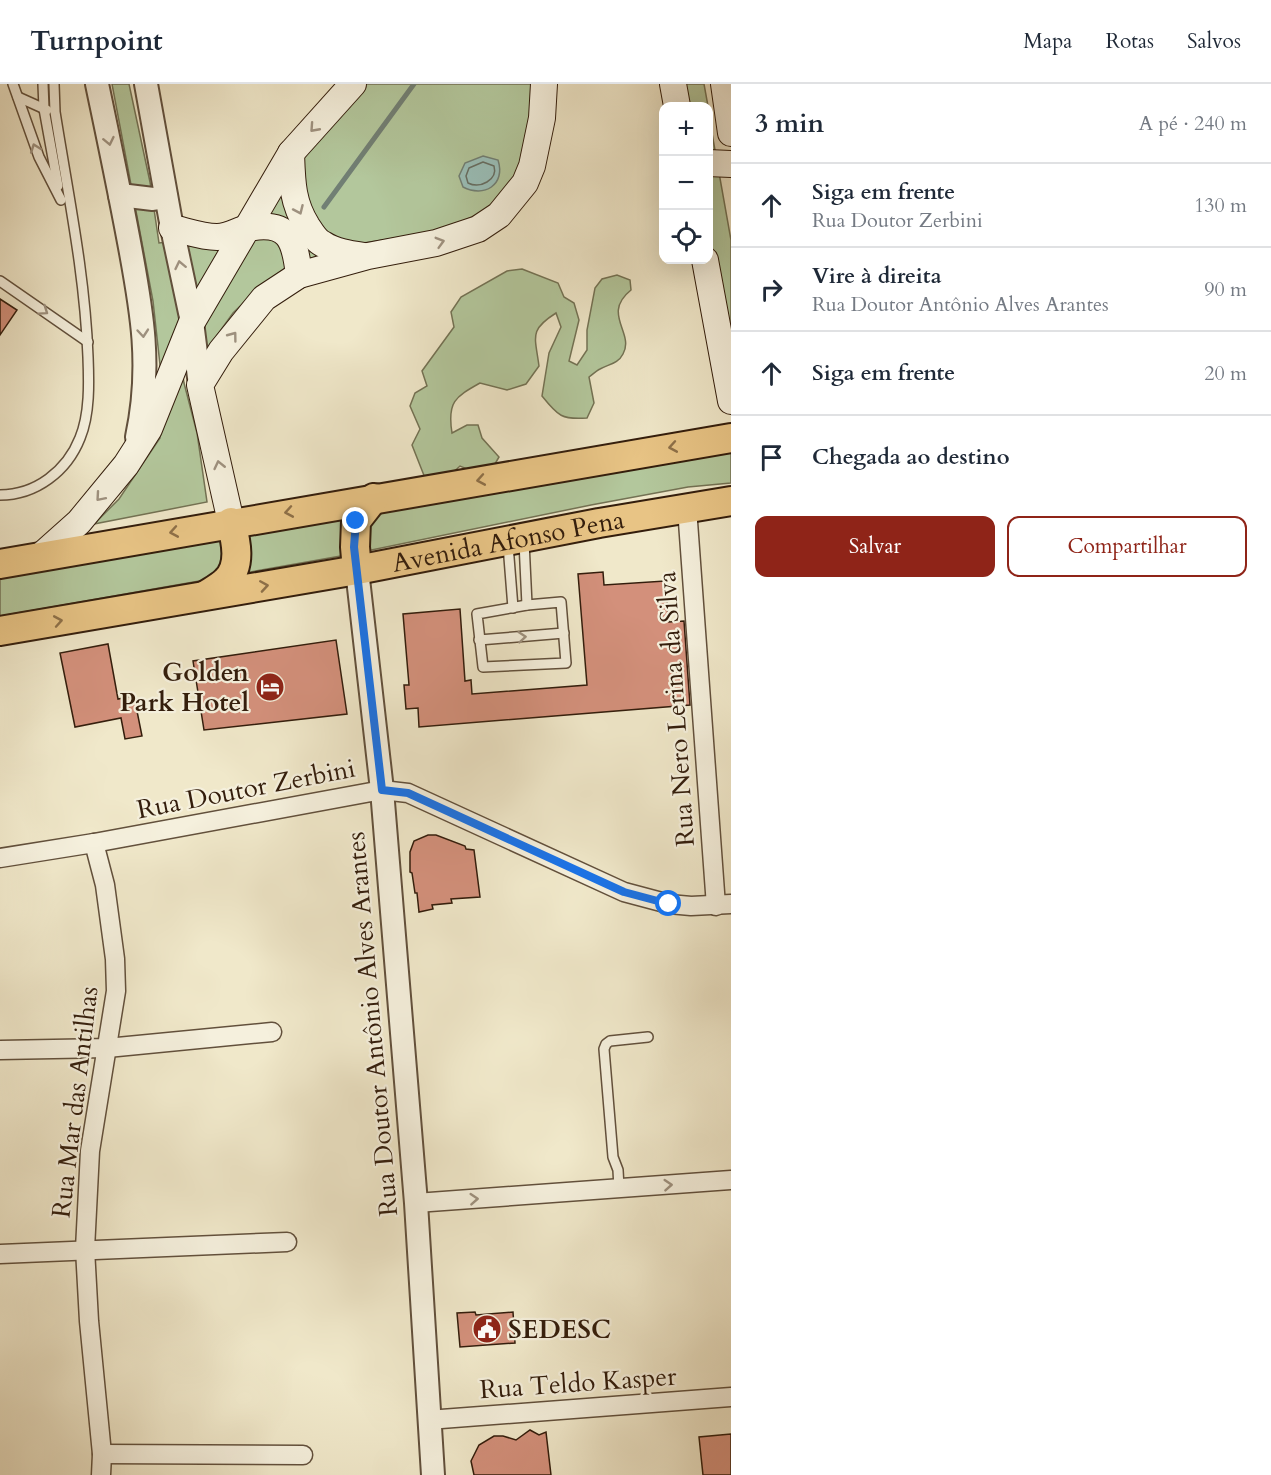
<!DOCTYPE html>
<html lang="pt">
<meta charset="utf-8">
<style>
body{margin:0;font-family:Cardo,serif;background:#f2f2f3;color:#1f2937}
.controls{position:absolute;right:18px;top:18px;display:grid;overflow:hidden;border-radius:12px;box-shadow:0 6px 24px #0002}
.controls button{width:54px;height:54px;display:grid;place-items:center;padding:0;border:0;border-bottom:2px solid #e0e1e3;background:#fff;color:#1f2937;font:30px sans-serif}
.stop{position:absolute;width:18px;height:18px;margin:-14px;border:4px solid #1a73e8;border-radius:50%;background:#fff}
.stop.end{background:#1a73e8;border-color:#fff;box-shadow:0 2px 6px #0008}
.list{margin:0;padding:0;list-style:none}
h2{display:flex;justify-content:space-between;align-items:center;height:78px;margin:0;padding:0 24px;font-size:26px}
h2 small{font-size:20px;font-weight:400;color:#747a83}
.list li{display:grid;grid-template-columns:39px 1fr auto;gap:18px;align-items:center;box-sizing:border-box;height:84px;padding:0 24px;border-top:2px solid #e0e1e3}
.list b{display:block;font-size:22px;white-space:nowrap}
.list p{margin:0;font-size:20px;white-space:nowrap;color:#747a83}
.list em{font-size:20px;font-style:normal;color:#747a83}
.actions{display:flex;gap:12px;padding:18px 24px}
.actions a{flex:1;padding:14px 0;border:2px solid #8f2418;border-radius:12px;text-align:center;font-size:21px;color:#8f2418}
.actions .main{background:#8f2418;color:#fff}
.icon{flex:none;width:33px;height:33px;fill:none;stroke:currentColor;stroke-width:2;stroke-linecap:round;stroke-linejoin:round}
.map{position:relative;flex:none;width:731px;height:1391px;overflow:hidden}
header{display:flex;align-items:center;gap:36px;box-sizing:border-box;height:84px;padding:0 30px;background:#fff;border-bottom:2px solid #e0e1e3}
header strong{font-size:28px}
nav{display:flex;gap:33px;margin-inline-start:auto;font-size:21px}
main{display:flex}
aside{flex:1;background:#fff}
.map>svg:first-child{display:block}
.green{fill:#b3c79c;stroke:#737254;stroke-width:1.5}
.water{fill:#9ac0ba;stroke:#717f74;stroke-width:1.5}
.lines{fill:none;stroke-linecap:round;stroke-linejoin:round}
.shore{stroke:#666e63;stroke-width:1.5}
.stream{stroke:#717f74;stroke-width:5}
.building{fill:#d3907b;stroke:#331d0c;stroke-width:1.5}
.service-casing{stroke:#62503c;stroke-width:12}
.minor-casing{stroke:#62503c;stroke-width:21}
.tertiary-casing{stroke:#62503c;stroke-width:26}
.secondary-casing{stroke:#331d0c;stroke-width:28}
.primary-casing{stroke:#331d0c;stroke-width:32}
.service{stroke:#f5f0dd;stroke-width:9}
.minor{stroke:#f5f0dd;stroke-width:18}
.tertiary{stroke:#f5f0dd;stroke-width:22}
.secondary{stroke:#f5f0dd;stroke-width:26}
.primary{stroke:#e8c485;stroke-width:28}
.oneway{stroke:#9e917f}
.oneway2{stroke:#8e7048}
.route{stroke:#1a73e8;stroke-width:8}
.labels{text-anchor:middle;dominant-baseline:central;stroke-width:4.5;stroke-linejoin:round;paint-order:stroke}
.street-label{font-size:26px;fill:#331d0c;stroke:#f5f0dd}
.poi-label{font-size:26px;font-weight:bold;fill:#331d0c;stroke:#f5f0dd;text-anchor:end}
</style>
<header>
<strong>Turnpoint</strong>
<nav><a>Mapa</a><a>Rotas</a><a>Salvos</a></nav>
</header>
<main>
<div class="map">
<svg width="731" height="1391" viewBox="0 0 731 1391">
<rect width="100%" height="100%" fill="#f0e8ca"/>
<filter id="stains"><feTurbulence type="fractalNoise" baseFrequency=".00333" numOctaves="4"/><feColorMatrix values="0 0 0 0 .2 0 0 0 0 .09 0 0 0 0 .02 0 0 0 .5 -.17"/></filter>
<radialGradient id="worn" r=".72"><stop offset=".6" stop-color="#630" stop-opacity="0"/><stop offset="1" stop-color="#630" stop-opacity=".3"/></radialGradient>
<g class="green">
<polygon points="112,0 129,0 150,98 159,159 187,156 224,163 177,256 184,299 197,349 207,418 94,440 119,415 160,354 160,281 153,217"/>
<polygon points="360,0 536,0 534,34 515,97 483,128 461,138 423,150 363,159 317,172 284,185 260,203 233,229 208,264 200,245 262,128"/>
<polygon points="682,0 704,0 708,22 686,22"/>
<polygon points="708,27 731,156 731,271 709,148"/>
<path d="M522,185L558,199L564,213L574,219L579,236L569,277L577,281L587,266V246L595,204L602,195L617,191L630,196L631,206C601,230 635,249 623,270C618,280 609,280 600,285C596,287 592,291 589,293L594,319L587,334C562,336 558,332 542,312L549,269L561,243L556,229C529,246 535,252 539,282L526,300L507,306L480,299C455,313 447,318 452,349L467,341H478L482,354L499,373L492,385L477,389L460,382L450,391L425,394L412,361L420,345L410,322L415,309L427,302L422,287L454,243L451,228L461,213L507,187Z"/>
<polygon points="731,354 731,399 688,403 591,421 352,470 0,532 0,487"/>
</g>
<path class="water" d="M483,72L498,76C506,101 484,114 463,103L459,92L465,79Z"/>
<g class="lines">
<path class="shore" d="M483,78L494,82C498,96 480,105 468,99L466,92L469,84Z"/>
<polyline class="stream" points="324,123 414,0"/>
</g>
<g class="building">
<polygon points="0,215 17,226 0,251"/>
<polygon points="603,488 604,501 665,497 669,538 684,537 690,621 419,643 418,624 406,625 404,601 409,601 403,530 460,525 465,597 471,596 472,610 587,601 578,490"/>
<polygon points="336,556 347,630 204,646 193,577"/>
<polygon points="108,560 118,615 134,612 142,652 125,655 121,634 75,643 60,569"/>
<polygon points="428,751 436,751 465,762 466,765 474,766 480,813 451,815 452,819 432,821 433,825 419,828 417,809 415,809 412,789 410,788 410,768 414,757"/>
<polygon points="475,1228 476,1231 513,1228 515,1259 460,1263 457,1229"/>
<polygon points="530,1346 539,1351 546,1348 551,1391 474,1391 471,1377 479,1361 494,1352 503,1352 516,1356"/>
<polygon points="731,1350 731,1391 703,1391 699,1353"/>
</g>
<g class="lines">
<g class="service-casing">
<g id="service">
<polyline points="13,0 39,73 61,116"/>
<polyline points="43,0 44,25 58,102"/>
<polyline points="18,13 47,26"/>
<polyline points="0,197 88,258"/>
<path d="M0,411C36,411 67,387 80,354C90,330 89,298 88,273C85,190 68,110 55,28L54,0"/>
<polyline points="524,458 527,521"/>
<polyline points="508,461 513,524"/>
<polygon points="561,518 566,579 483,583 477,530 527,521"/>
<polyline points="479,556 564,549"/>
<polyline points="619,1104 618,1086 613,1073 604,965 606,960 610,957 648,953"/>
</g>
</g>
<g class="minor-casing">
<g id="minor">
<polyline points="687,424 716,822"/>
<polyline points="94,759 105,801 115,875 116,907 90,1067 85,1165 89,1237 102,1370 101,1391"/>
<polyline points="0,774 94,759 382,706 408,709 624,808 669,820 691,822 731,820"/>
<polyline points="0,966 107,964 272,948"/>
<polyline points="416,1119 731,1096"/>
<polyline points="0,1170 287,1158"/>
<polyline points="428,1336 731,1313"/>
<polyline points="102,1370 303,1371"/>
</g>
</g>
<g class="tertiary-casing">
<g id="tertiary">
<path d="M97,0C108,52 119,105 129,158C142,227 152,283 137,353"/>
<polyline points="146,0 172,144 192,238 200,301"/>
<polyline points="120,111 153,115 166,113"/>
<polyline points="357,486 382,706 416,1119 433,1391"/>
</g>
</g>
<g class="secondary-casing">
<g id="secondary">
<polyline points="673,0 677,22"/>
<polyline points="724,0 731,49"/>
<path d="M291,69C292,97 292,118 307,142C311,148 316,157 323,160C335,168 350,170 364,172"/>
<polyline points="708,79 731,80"/>
<path d="M172,144C186,147 202,153 217,153C229,153 238,146 248,144C290,136 295,157 299,191"/>
<polyline points="705,176 731,317"/>
<polyline points="231,438 200,301 221,267 264,214 299,191 368,172 436,159 478,145 499,131 525,99 532,82 542,34 544,0"/>
<polyline points="42,471 79,438 126,381 149,345 192,238 291,69 353,0"/>
</g>
</g>
<g class="primary-casing">
<g id="primary">
<polyline points="0,480 731,354"/>
<polyline points="357,486 355,463 356,437 374,414"/>
<path d="M206,511C212,507 220,503 226,497C242,482 236,457 231,438"/>
<path id="s1" d="M0,547L357,486L599,439L731,417"/>
</g>
</g>
<use href="#service" class="service"/>
<use href="#minor" class="minor"/>
<use href="#tertiary" class="tertiary"/>
<use href="#secondary" class="secondary"/>
<use href="#primary" class="primary"/>
</g>
<defs><path id="oneway-chevron" d="M-2-3.5L2.5 0L-2 3.5" fill="none" stroke-width="1.6" stroke-linecap="round" stroke-linejoin="round" transform="scale(1.5)"/></defs>
<g class="oneway">
<use href="#oneway-chevron" transform="translate(314 44) rotate(132)"/>
<use href="#oneway-chevron" transform="translate(109 57) rotate(78)"/>
<use href="#oneway-chevron" transform="translate(35 64) rotate(-110)"/>
<use href="#oneway-chevron" transform="translate(299 126) rotate(66)"/>
<use href="#oneway-chevron" transform="translate(440 158) rotate(-16)"/>
<use href="#oneway-chevron" transform="translate(180 181) rotate(-102)"/>
<use href="#oneway-chevron" transform="translate(44 227) rotate(35)"/>
<use href="#oneway-chevron" transform="translate(143 249) rotate(85)"/>
<use href="#oneway-chevron" transform="translate(233 252) rotate(-53)"/>
<use href="#oneway-chevron" transform="translate(219 381) rotate(-103)"/>
<use href="#oneway-chevron" transform="translate(100 413) rotate(131)"/>
<use href="#oneway-chevron" transform="translate(522 553) rotate(-5)"/>
<use href="#oneway-chevron" transform="translate(668 1101) rotate(-4)"/>
<use href="#oneway-chevron" transform="translate(474 1115) rotate(-4)"/>
</g>
<g class="oneway2">
<use href="#oneway-chevron" transform="translate(673 363) rotate(170)"/>
<use href="#oneway-chevron" transform="translate(481 396) rotate(170)"/>
<use href="#oneway-chevron" transform="translate(289 428) rotate(170)"/>
<use href="#oneway-chevron" transform="translate(174 448) rotate(170)"/>
<use href="#oneway-chevron" transform="translate(264 502) rotate(-9)"/>
<use href="#oneway-chevron" transform="translate(58 537) rotate(-10)"/>
</g>
<g class="lines">
<polyline class="route" points="356,437 354,463 382,706 408,709 624,808 669,820"/>
</g>
<defs>
<g id="hotel-disc" transform="scale(1.5)"><circle r="9.5" fill="#8f2418" stroke="#f5f0dd"/><path d="M-6-4.5h1.5V1H6V5H4.5V3h-9V5H-6ZM-4 0a1.8 1.8 0 1 1 3.6 0ZM.5 0V-2.5h3Q6-2.5 6 0Z" fill="#fff"/></g>
<g id="civic-disc" transform="scale(1.5)"><circle r="9.5" fill="#8f2418" stroke="#f5f0dd"/><path d="M-.6-6.5H3V-4.5H.6V-3L4-1V1h2V6H-6V1h2V-1L-.6-3ZM-1.2 2.5V6h2.4V2.5Z" fill="#fff"/></g>
</defs>
<g fill-rule="evenodd">
<use href="#hotel-disc" x="270" y="603"/>
<use href="#civic-disc" x="487" y="1245"/>
</g>
<g class="labels">
<g class="street-label">
<text stroke="none"><textPath href="#s1" startOffset="516">Avenida Afonso Pena</textPath></text>
<text transform="translate(676 625) rotate(-94)">Rua Nero Lerina da Silva</text>
<text transform="translate(246 705) rotate(-11)">Rua Doutor Zerbini</text>
<text transform="translate(372 940) rotate(-95)">Rua Doutor Antônio Alves Arantes</text>
<text transform="translate(75 1018) rotate(-83)">Rua Mar das Antilhas</text>
<text transform="translate(578 1299) rotate(-4)">Rua Teldo Kasper</text>
</g>
<g class="poi-label">
<text x="249" y="588">Golden<tspan x="249" dy="30">Park Hotel</tspan></text>
<text x="508" y="1245" text-anchor="start">SEDESC</text>
</g>
</g>
<rect width="100%" height="100%" filter="url(#stains)"/>
<rect width="100%" height="100%" fill="url(#worn)"/>
</svg>
<div class="controls">
<button>+</button>
<button>−</button>
<button><svg class="icon" aria-label="locate" viewBox="0 0 24 24"><circle cx="12" cy="12" r="6"/><path d="M12 2v4M12 18v4M2 12h4M18 12h4"/></svg></button>
</div>
<div class="stop" style="left:669px;top:820px"></div>
<div class="stop end" style="left:356px;top:437px"></div>
</div>
<aside>
<h2>3 min<small>A pé · 240 m</small></h2>
<ul class="list">
<li><svg class="icon" aria-label="ahead" viewBox="0 0 24 24"><path d="M12 20V5M6 11l6-6 6 6"/></svg><div><b>Siga em frente</b><p>Rua Doutor Zerbini</p></div><em>130 m</em></li>
<li><svg class="icon" aria-label="right" viewBox="0 0 24 24"><path d="M7 20v-9h11M14 6l5 5-5 5"/></svg><div><b>Vire à direita</b><p>Rua Doutor Antônio Alves Arantes</p></div><em>90 m</em></li>
<li><svg class="icon" aria-label="ahead" viewBox="0 0 24 24"><path d="M12 20V5M6 11l6-6 6 6"/></svg><div><b>Siga em frente</b></div><em>20 m</em></li>
<li><svg class="icon" aria-label="arrive" viewBox="0 0 24 24"><path d="M6 21V4h12l-3 4 3 4H6"/></svg><div><b>Chegada ao destino</b></div></li>
</ul>
<div class="actions"><a class="main">Salvar</a><a>Compartilhar</a></div>
</aside>
</main>
